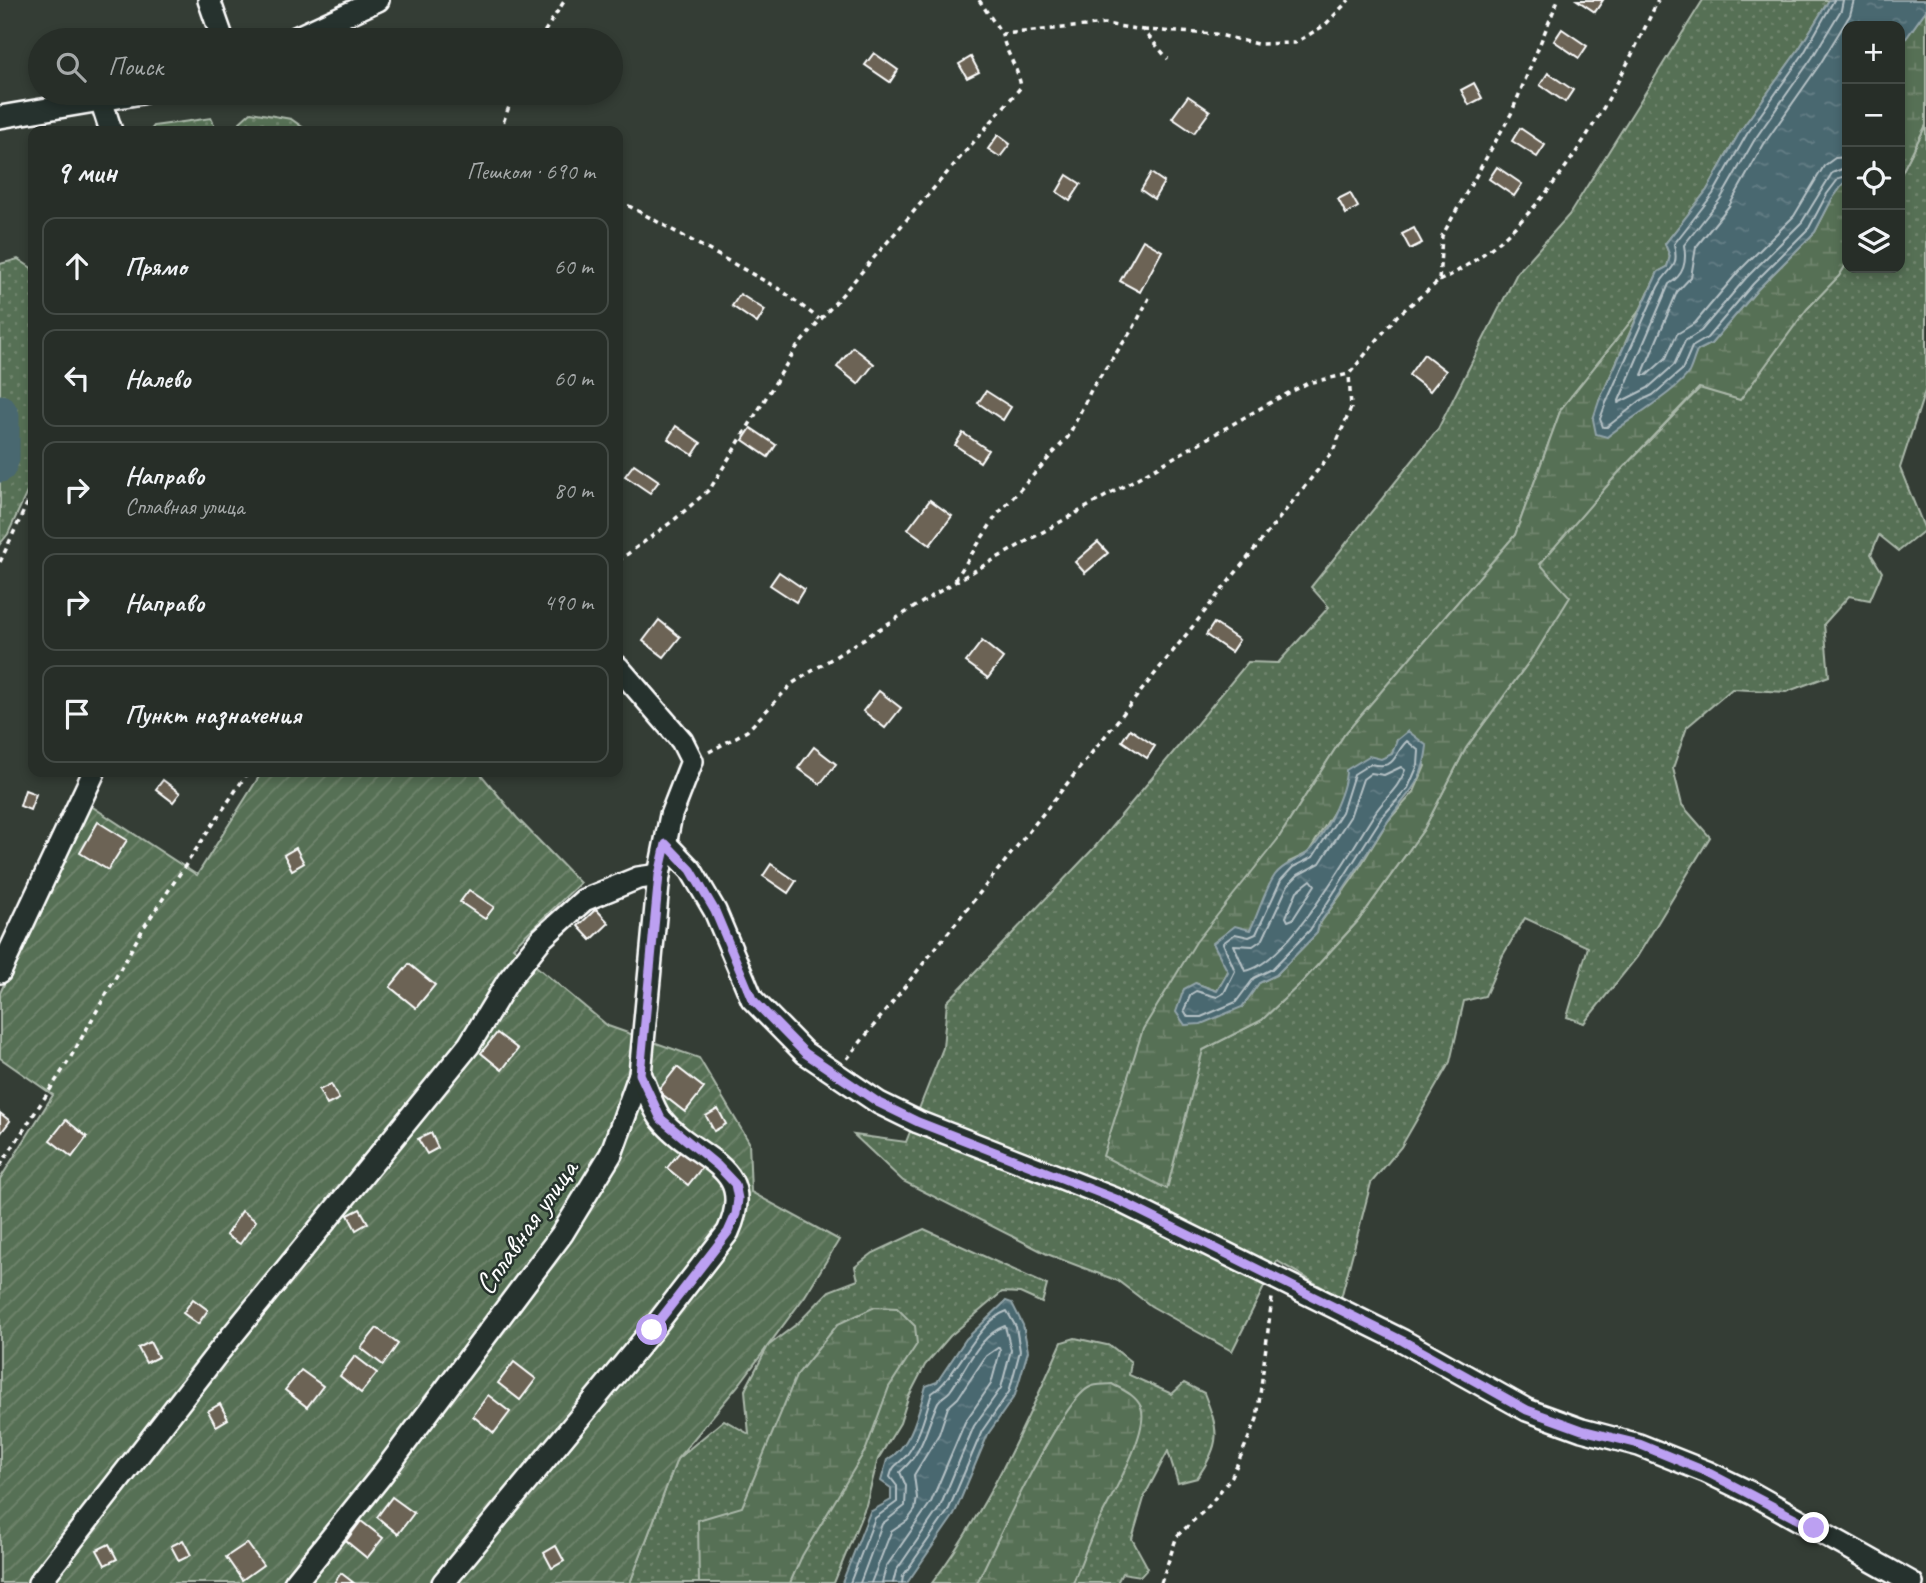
<!DOCTYPE html>
<html lang="ru">
<meta charset="utf-8">
<style>
body{margin:0;font-family:Caveat,sans-serif;background:#333a34;color:#f1f3f6}
.controls{position:absolute;right:21px;top:21px;display:grid;overflow:hidden;border-radius:14px;box-shadow:0 4px 10px #0003}
.controls button{width:63px;height:63px;display:grid;place-items:center;padding:0;border:0;border-bottom:2px solid #434a45;background:#272e28;color:#f1f3f6;font:35px sans-serif}
.stop{position:absolute;width:21px;height:21px;margin:-16px;border:5px solid #bca0f2;border-radius:50%;background:#fff}
.stop.end{background:#bca0f2;border-color:#fff;box-shadow:0 2px 7px #0008}
.list{margin:0;padding:0;list-style:none}
h2{display:flex;justify-content:space-between;align-items:center;height:91px;margin:0;padding:0 28px;font-size:30px}
h2 small{font-size:23px;font-weight:400;color:#a4a8a8}
.list li{display:grid;grid-template-columns:46px 1fr auto;gap:21px;align-items:center;box-sizing:border-box;height:98px;margin:0 14px 14px;padding:0 14px;border:2px solid #434a45;border-radius:14px}
.list b{display:block;font-size:26px;white-space:nowrap}
.list p{margin:0;font-size:23px;white-space:nowrap;color:#a4a8a8}
.list em{font-size:23px;font-style:normal;color:#a4a8a8}
.icon{flex:none;width:38px;height:38px;fill:none;stroke:currentColor;stroke-width:2;stroke-linecap:round;stroke-linejoin:round}
.map{position:relative;flex:none;width:1926px;height:1583px;overflow:hidden}
.search{position:absolute;background:#272e28;box-shadow:0 4px 10px #0003;left:28px;top:28px;width:595px;height:77px;display:flex;align-items:center;gap:18px;box-sizing:border-box;padding:0 24px;border-radius:38px;color:#a4a8a8;font-size:26px}
.panel{position:absolute;background:#272e28;box-shadow:0 4px 10px #0003;left:28px;top:126px;width:595px;height:651px;border-radius:14px}
.map>svg:first-child{display:block}
.grass{fill:url(#grass-dots);stroke:#abb8aa;stroke-width:2}
.wetland{fill:url(#wetland-marsh);stroke:#abb8aa;stroke-width:2;fill-rule:evenodd}
.garden{fill:url(#garden-furrows);stroke:#abb8aa;stroke-width:2}
.water{fill:url(#water-ripples);stroke:#92a4a9;stroke-width:2}
.lines{fill:none;stroke-linecap:round;stroke-linejoin:round}
.shore{stroke:#b6c2c6;stroke-width:2}
.river{stroke:#496770;stroke-width:33}
.building{fill:#6c6455;stroke:#fff;stroke-width:2}
.minor-casing{stroke:#fff;stroke-width:26}
.path{stroke:#fff;stroke-width:3.5;stroke-dasharray:5 5;stroke-linecap:butt}
.minor{stroke:#26332d;stroke-width:21}
.route{stroke:#bca0f2;stroke-width:9}
.labels{text-anchor:middle;dominant-baseline:central;stroke-width:5;stroke-linejoin:round;paint-order:stroke}
.street-label{font-size:30px;fill:#fff;stroke:#26332d}
</style>
<div class="map">
<svg width="1926" height="1583" viewBox="0 0 1926 1583">
<defs>
<pattern id="grass-dots" width="8" height="8" patternUnits="userSpaceOnUse" patternTransform="scale(1.75)"><rect width="8" height="8" fill="#577055"/><path d="M2 2h.1M6 6h.1" fill="none" stroke="#70856e" stroke-width="1.8" stroke-linecap="round"/></pattern>
<pattern id="wetland-marsh" width="20" height="14" patternUnits="userSpaceOnUse" patternTransform="scale(1.75)"><rect width="20" height="14" fill="#577055"/><path d="M1 5h8M5 5V1M11 12h8M15 12V8" fill="none" stroke="#70856e"/></pattern>
<pattern id="garden-furrows" width="10" height="10" patternUnits="userSpaceOnUse" patternTransform="scale(1.75)"><rect width="10" height="10" fill="#577055"/><path d="M-1 1l2-2M0 10L10 0M9 11l2-2" fill="none" stroke="#70856e"/></pattern>
<pattern id="water-ripples" width="26" height="14" patternUnits="userSpaceOnUse" patternTransform="scale(1.75)"><rect width="26" height="14" fill="#496770"/><path d="M2 4q2-2 4 0t4 0M15 11q2-2 4 0t4 0" fill="none" stroke="#647e85"/></pattern>
</defs>
<rect width="100%" height="100%" fill="#343d35"/>
<filter id="ink" filterUnits="userSpaceOnUse"><feTurbulence type="fractalNoise" baseFrequency=".0143" numOctaves="2"/><feDisplacementMap in="SourceGraphic" scale="14" xChannelSelector="R" yChannelSelector="G"/><feConvolveMatrix kernelMatrix="1 2 1 2 8 2 1 2 1" color-interpolation-filters="sRGB"/></filter>
<g filter="url(#ink)">
<g class="grass">
<polygon points="1703,0 1829,0 1799,49 1741,130 1707,190 1665,244 1670,256 1667,267 1658,272 1640,310 1561,409 1515,535 1344,735 1278,839 1203,1050 1262,1020 1302,982 1358,921 1424,829 1466,748 1536,652 1569,597 1539,564 1618,473 1700,388 1807,309 1839,276 1847,263 1847,268 1900,268 1900,176 1926,125 1926,388 1900,468 1925,530 1899,551 1879,535 1871,554 1882,572 1870,600 1849,596 1824,624 1829,676 1786,692 1732,689 1687,727 1673,768 1682,805 1710,837 1637,957 1584,1023 1567,1017 1588,947 1525,918 1503,955 1485,996 1464,1001 1450,1062 1401,1147 1371,1183 1341,1298 1277,1261 1232,1351 1151,1306 1118,1281 1047,1254 903,1181 854,1135 906,1142 943,1048 947,1002 1094,848 1248,662 1278,663 1329,607 1311,587 1438,429 1517,273 1569,215"/>
<polygon points="251,112 291,119 308,131 242,131 240,122"/>
<polygon points="211,118 217,131 150,131 154,126"/>
<polygon points="18,259 33,269 33,479 8,534 0,544 0,264"/>
<polygon points="924,1229 1047,1285 1042,1303 1020,1293 1002,1292 950,1336 925,1365 908,1398 900,1423 878,1459 866,1505 834,1583 630,1583 677,1459 724,1420 749,1434 745,1390 768,1346 798,1323 829,1291 858,1280 855,1267 873,1253"/>
<path d="M1075,1338L1111,1346L1131,1362L1129,1375L1172,1394L1184,1383L1204,1393C1219,1431 1222,1443 1197,1478L1178,1483L1168,1451L1145,1495L1132,1539L1148,1568L1141,1576L1122,1573L1117,1583H932C987,1510 1025,1425 1062,1342Z"/>
</g>
<g class="wetland">
<polygon points="1926,10 1926,125 1900,176 1900,47"/>
<path d="M1847,179V263L1839,276L1807,309L1740,400L1699,388L1618,473L1540,564L1570,597L1536,652L1466,748L1424,829L1358,921L1302,982L1262,1020L1203,1050L1167,1189L1103,1156L1143,1029L1196,942L1278,839L1344,735L1515,535L1561,409L1640,310L1599,401L1607,436C1641,407 1680,395 1697,351L1711,344L1758,289L1815,232L1832,199ZM1397,740L1425,766L1414,792L1388,821L1353,878L1319,925L1317,933L1276,975L1259,983L1242,1007L1195,983L1217,991L1289,862L1308,853L1336,808L1346,784L1392,754Z"/>
<polygon points="875,1307 897,1308 915,1326 917,1344 889,1387 866,1449 802,1556 790,1583 699,1583 698,1520 742,1507 796,1376 838,1324"/>
<path d="M1112,1384C1123,1390 1136,1395 1141,1407C1151,1432 1105,1507 1093,1533C1086,1549 1080,1566 1073,1583H977C994,1548 1061,1400 1090,1387C1096,1384 1105,1385 1112,1384Z"/>
</g>
<polygon class="garden" points="262,772 479,772 517,818 580,883 513,947 608,1026 699,1058 749,1142 751,1192 839,1240 805,1296 741,1382 677,1459 630,1583 0,1583 0,1179 53,1095 0,1058 0,993 88,804 197,875"/>
<g class="water">
<path d="M1829,0H1926V10L1900,47V78V26H1847V179L1832,199L1815,232L1758,289L1711,344L1697,351C1694,358 1692,366 1689,372C1678,391 1627,420 1607,437L1596,434L1593,419L1599,401L1658,272L1667,267L1670,256L1665,244L1707,190L1741,130L1799,49Z"/>
<path d="M1408,731L1427,746C1422,787 1409,790 1388,821C1365,855 1344,891 1319,924L1317,933L1276,975L1259,983L1242,1007L1201,1024L1185,1025L1176,1012L1184,989L1195,983L1217,991L1228,972L1213,943L1235,926L1250,930C1259,913 1264,891 1275,875C1284,863 1296,862 1307,853C1323,841 1346,790 1346,770L1369,756L1381,759L1392,754L1397,740Z"/>
<path d="M1006,1301L1012,1303L1023,1325L1028,1351L1015,1395L988,1434L954,1515L907,1583H842L870,1512L891,1500V1488L881,1481L887,1460C912,1446 918,1413 926,1386L937,1382L966,1339Z"/>
</g>
<g class="lines">
<g class="shore">
<path d="M1834,0L1804,53L1747,134L1713,194L1674,244C1680,272 1668,266 1658,287L1606,403L1600,419L1603,427H1607L1640,401L1653,395L1682,370L1692,347L1707,338L1753,284L1809,228L1827,194L1839,178L1847,176"/>
<path d="M1843,0L1841,10L1812,58L1755,139L1721,198L1684,245C1687,262 1684,275 1669,284L1618,403L1648,388L1674,365L1685,341L1701,331L1746,278L1802,222L1832,173L1847,167"/>
<polyline points="1847,157 1835,158 1824,166 1794,216 1739,271 1695,323 1677,334 1666,358 1647,375 1642,375 1677,292 1691,277 1696,247 1729,206 1764,144 1820,64 1850,15 1854,0"/>
<path d="M1407,741L1419,751L1418,765L1408,788L1382,817L1310,930L1272,969L1254,978L1236,1002L1201,1017H1188L1184,1010L1191,994L1196,991L1217,997L1224,993L1235,971L1223,943L1235,934L1249,937L1256,934L1281,880L1293,867L1313,857L1342,812L1354,774L1370,764C1398,770 1392,755 1407,741Z"/>
<path d="M1401,767L1405,770C1399,788 1385,798 1375,813C1351,850 1287,965 1245,971L1234,945L1253,946L1263,939L1288,885L1298,875L1320,863L1350,817L1363,779L1371,773L1384,775Z"/>
<polygon points="1311,880 1315,885 1293,919 1288,921 1286,917 1297,891"/>
<path d="M850,1583L875,1518L897,1502V1486L890,1477C893,1464 898,1465 906,1456C920,1438 925,1414 932,1393C956,1379 976,1322 1007,1311L1016,1327L1020,1351L1009,1392L982,1431L948,1511L903,1576L902,1583"/>
<path d="M860,1583L882,1524L905,1506L906,1486L900,1472C925,1450 925,1430 938,1402C941,1397 946,1396 950,1391C965,1371 979,1335 1005,1326L1011,1350L1001,1388L974,1426L940,1507L896,1571L893,1583"/>
<polyline points="871,1583 891,1532 907,1521 915,1510 917,1498 914,1475 939,1434 948,1407 958,1398 986,1356 999,1347 1000,1351 991,1384 965,1422 931,1502 886,1567 882,1583"/>
</g>
<polyline class="river" points="0,411 3,416 3,458 0,466"/>
</g>
<g class="building">
<polygon points="1577,0 1603,0 1595,12"/>
<polygon points="1562,29 1587,46 1579,58 1554,41"/>
<polygon points="874,53 898,70 890,82 865,65"/>
<polygon points="971,57 979,72 967,78 959,64"/>
<polygon points="1548,73 1573,90 1565,102 1540,85"/>
<polygon points="1474,83 1482,98 1469,105 1461,90"/>
<polygon points="1188,96 1210,111 1194,133 1172,118"/>
<polygon points="1520,128 1545,145 1537,157 1512,141"/>
<polygon points="998,135 1010,144 1000,157 988,149"/>
<polygon points="1497,167 1522,184 1514,196 1489,179"/>
<polygon points="1151,173 1164,182 1154,199 1141,190"/>
<polygon points="1067,175 1081,184 1070,201 1057,192"/>
<polygon points="1350,193 1358,207 1346,214 1338,199"/>
<polygon points="1414,228 1422,243 1410,249 1402,234"/>
<polygon points="1143,240 1162,251 1140,292 1120,281"/>
<polygon points="740,294 765,310 757,323 732,306"/>
<polygon points="853,347 874,364 858,384 837,367"/>
<polygon points="1424,354 1446,371 1430,391 1409,375"/>
<polygon points="986,391 1011,407 1003,420 978,403"/>
<polygon points="676,426 701,443 693,455 668,439"/>
<polygon points="751,428 776,445 768,457 743,440"/>
<polygon points="963,433 988,450 980,462 955,445"/>
<polygon points="634,464 659,481 650,493 625,476"/>
<polygon points="930,500 952,516 930,545 908,529"/>
<polygon points="1098,542 1108,553 1085,573 1075,562"/>
<polygon points="779,572 804,589 796,602 770,585"/>
<polygon points="659,620 680,637 664,657 643,641"/>
<polygon points="1214,623 1239,640 1231,652 1206,635"/>
<polygon points="982,641 1003,658 988,678 966,662"/>
<polygon points="879,691 901,708 885,728 863,711"/>
<polygon points="1130,729 1155,746 1147,758 1122,741"/>
<polygon points="814,747 836,764 820,784 798,768"/>
<polygon points="163,780 180,793 173,802 156,789"/>
<polygon points="25,790 36,794 30,810 20,806"/>
<polygon points="98,822 127,840 108,870 80,853"/>
<polygon points="296,848 304,863 292,870 284,855"/>
<polygon points="771,864 796,881 788,893 763,876"/>
<polygon points="469,890 494,907 485,919 460,902"/>
<polygon points="596,909 609,923 591,940 578,926"/>
<polygon points="409,964 435,985 416,1008 390,987"/>
<polygon points="497,1033 518,1049 502,1070 481,1053"/>
<polygon points="677,1067 704,1088 685,1112 658,1091"/>
<polygon points="331,1084 339,1099 327,1105 319,1090"/>
<polygon points="718,1109 726,1124 714,1131 706,1116"/>
<polygon points="0,1113 10,1121 0,1134"/>
<polygon points="66,1120 87,1137 72,1157 50,1140"/>
<polygon points="431,1133 438,1148 427,1154 418,1139"/>
<polygon points="683,1148 704,1165 688,1185 667,1168"/>
<polygon points="360,1209 368,1223 356,1230 348,1215"/>
<polygon points="242,1211 256,1221 240,1244 226,1235"/>
<polygon points="193,1299 208,1310 198,1324 183,1313"/>
<polygon points="377,1328 398,1344 383,1365 361,1348"/>
<polygon points="150,1342 158,1357 146,1363 138,1348"/>
<polygon points="355,1356 377,1373 361,1393 340,1376"/>
<polygon points="514,1362 536,1379 520,1400 498,1383"/>
<polygon points="301,1370 323,1386 307,1407 285,1390"/>
<polygon points="488,1395 510,1412 494,1433 473,1416"/>
<polygon points="220,1404 228,1419 216,1426 208,1411"/>
<polygon points="392,1497 414,1513 398,1534 377,1517"/>
<polygon points="361,1521 383,1538 367,1558 346,1541"/>
<polygon points="183,1540 191,1555 179,1561 171,1546"/>
<polygon points="247,1543 263,1565 242,1580 226,1557"/>
<polygon points="109,1544 117,1559 105,1565 97,1550"/>
<polygon points="556,1546 564,1561 552,1568 544,1553"/>
<polygon points="341,1573 354,1583 334,1583"/>
</g>
<g class="lines">
<g class="minor-casing">
<g id="minor">
<polyline points="209,0 223,40"/>
<polyline points="291,40 378,0"/>
<polyline points="101,100 111,131"/>
<polyline points="0,117 142,93"/>
<polyline points="666,844 691,870 715,911 752,999 805,1053 879,1103 918,1122 1118,1200 1403,1341 1527,1410 1582,1430 1639,1445 1707,1472 1753,1494 1912,1583"/>
<polyline points="0,972 94,772"/>
<polyline points="39,1583 217,1354 469,1045 508,981 542,938 584,900 638,878 659,875"/>
<polyline points="295,1583 380,1477 562,1234 611,1154 640,1074 659,875 671,815 692,761 682,741 618,667"/>
<path d="M443,1583L652,1330L728,1232C759,1164 695,1161 661,1119C652,1107 647,1087 640,1074"/>
</g>
</g>
<g class="path">
<polyline points="979,0 1002,34 1105,24 1143,30 1168,59"/>
<polyline points="1143,30 1215,34 1257,44 1295,43 1325,25 1349,0"/>
<polyline points="539,40 565,0"/>
<polyline points="500,131 514,93"/>
<polyline points="618,206 629,206 781,290 819,319"/>
<path d="M1439,281C1546,230 1610,103 1658,0"/>
<path d="M618,561L674,520L710,489L797,347L1021,87C1018,67 1006,54 1002,34"/>
<polyline points="0,562 33,491"/>
<polyline points="955,580 996,516 1068,437 1092,388 1134,327 1149,298"/>
<polyline points="709,752 747,731 793,683 953,583 1275,400 1308,383 1349,374 1397,316 1439,281 1442,236 1511,114 1558,0"/>
<polyline points="847,1059 1333,451 1351,408 1349,374"/>
<polyline points="0,1166 68,1062 144,927 248,772"/>
<polyline points="1161,1583 1177,1536 1208,1507 1232,1476 1257,1419 1272,1298"/>
</g>
<use href="#minor" class="minor"/>
</g>
</g>
<g class="lines" filter="url(#ink)">
<polyline class="route" points="652,1330 728,1232 736,1214 738,1199 735,1184 718,1166 661,1119 640,1074 659,875 666,844 691,870 715,911 752,999 805,1053 879,1103 918,1122 1118,1200 1403,1341 1527,1410 1582,1430 1639,1444 1707,1472 1814,1528"/>
</g>
<g class="labels">
<g class="street-label">
<text transform="translate(526 1227) rotate(-55)">Сплавная улица</text>
</g>
</g>
</svg>
<div class="controls">
<button>+</button>
<button>−</button>
<button><svg class="icon" aria-label="locate" viewBox="0 0 24 24"><circle cx="12" cy="12" r="6"/><path d="M12 2v4M12 18v4M2 12h4M18 12h4"/></svg></button>
<button><svg class="icon" aria-label="layers" viewBox="0 0 24 24"><path d="M12 4l9 5-9 5-9-5zM3 14l9 5 9-5"/></svg></button>
</div>
<div class="stop" style="left:652px;top:1330px"></div>
<div class="stop end" style="left:1814px;top:1528px"></div>
<div class="search"><svg class="icon" aria-label="search" viewBox="0 0 24 24"><circle cx="10" cy="10" r="6"/><path d="M15 15l6 6"/></svg>Поиск</div>
<section class="panel">
<h2>9 мин<small>Пешком · 690 m</small></h2>
<ul class="list">
<li><svg class="icon" aria-label="ahead" viewBox="0 0 24 24"><path d="M12 20V5M6 11l6-6 6 6"/></svg><div><b>Прямо</b></div><em>60 m</em></li>
<li><svg class="icon" aria-label="left" viewBox="0 0 24 24"><path d="M17 20v-9H6M10 6l-5 5 5 5"/></svg><div><b>Налево</b></div><em>60 m</em></li>
<li><svg class="icon" aria-label="right" viewBox="0 0 24 24"><path d="M7 20v-9h11M14 6l5 5-5 5"/></svg><div><b>Направо</b><p>Сплавная улица</p></div><em>80 m</em></li>
<li><svg class="icon" aria-label="right" viewBox="0 0 24 24"><path d="M7 20v-9h11M14 6l5 5-5 5"/></svg><div><b>Направо</b></div><em>490 m</em></li>
<li><svg class="icon" aria-label="arrive" viewBox="0 0 24 24"><path d="M6 21V4h12l-3 4 3 4H6"/></svg><div><b>Пункт назначения</b></div></li>
</ul>
</section>
</div>
